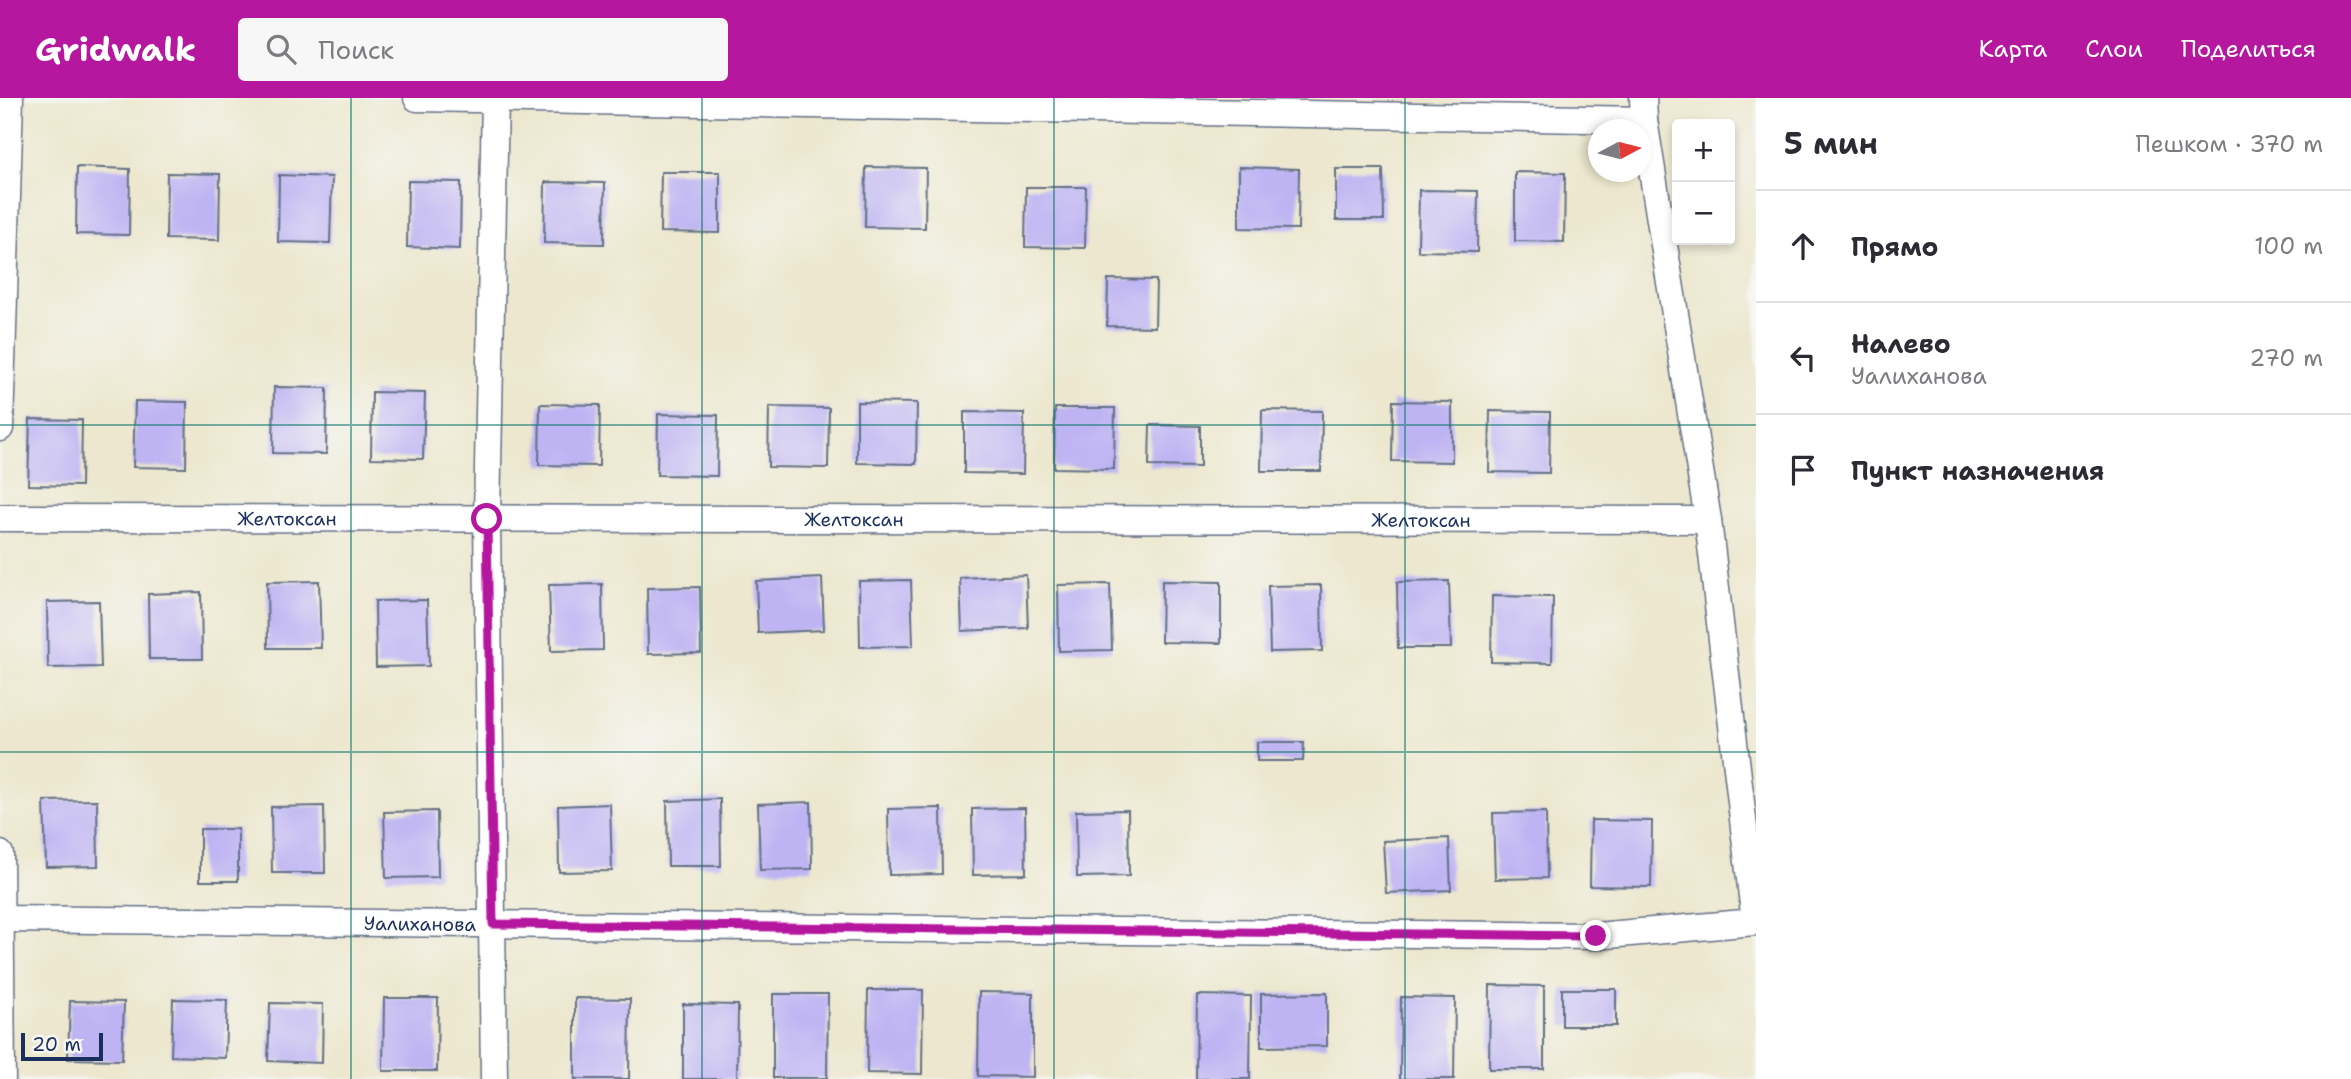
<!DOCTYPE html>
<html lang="ru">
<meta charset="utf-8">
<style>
body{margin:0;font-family:"Shantell Sans",sans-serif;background:#f7f7f7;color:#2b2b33}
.controls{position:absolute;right:21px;top:21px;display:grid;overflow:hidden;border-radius:7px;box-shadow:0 4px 10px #0003}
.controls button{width:63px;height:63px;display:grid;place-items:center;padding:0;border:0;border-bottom:2px solid #e1e1e2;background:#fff;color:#2b2b33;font:35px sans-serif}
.compass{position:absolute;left:1588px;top:21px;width:63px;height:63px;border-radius:50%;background:#fff;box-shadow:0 4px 10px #0003;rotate:83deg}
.scale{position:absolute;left:21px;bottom:18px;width:82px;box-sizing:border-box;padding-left:7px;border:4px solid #1b2f5e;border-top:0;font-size:19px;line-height:24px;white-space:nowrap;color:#1b2f5e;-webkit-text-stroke:5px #f6f6f2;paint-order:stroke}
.stop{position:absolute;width:21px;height:21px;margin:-16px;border:5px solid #b5179e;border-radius:50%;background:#fff}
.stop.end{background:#b5179e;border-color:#fff;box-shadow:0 2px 7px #0008}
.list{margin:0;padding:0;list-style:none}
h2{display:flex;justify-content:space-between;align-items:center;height:91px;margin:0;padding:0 28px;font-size:30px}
h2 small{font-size:23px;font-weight:400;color:#7c7c81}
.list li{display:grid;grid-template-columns:46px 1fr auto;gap:21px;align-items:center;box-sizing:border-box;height:112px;padding:0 28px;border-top:2px solid #e1e1e2}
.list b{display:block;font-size:26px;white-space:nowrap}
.list p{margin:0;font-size:23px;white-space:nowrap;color:#7c7c81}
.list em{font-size:23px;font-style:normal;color:#7c7c81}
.icon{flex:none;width:38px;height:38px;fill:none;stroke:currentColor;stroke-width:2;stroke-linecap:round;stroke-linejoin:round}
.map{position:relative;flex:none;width:1756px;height:981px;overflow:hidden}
header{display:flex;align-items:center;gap:42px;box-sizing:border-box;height:98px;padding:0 35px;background:#b5179e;color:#fff}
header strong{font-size:33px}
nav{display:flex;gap:38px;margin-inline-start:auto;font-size:24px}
.search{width:490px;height:63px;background:#f7f7f7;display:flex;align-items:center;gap:18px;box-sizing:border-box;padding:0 24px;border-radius:7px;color:#7c7c81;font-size:26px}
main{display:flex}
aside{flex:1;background:#fff}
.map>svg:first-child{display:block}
.building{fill:#beb4f3}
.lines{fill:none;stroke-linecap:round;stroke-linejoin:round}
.street-casing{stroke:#646f85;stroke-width:29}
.street{stroke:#fff;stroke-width:26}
.route{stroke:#b5179e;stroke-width:9}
.grid{fill:none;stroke:#0f766e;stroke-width:2;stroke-opacity:0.55}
.labels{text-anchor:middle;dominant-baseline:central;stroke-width:5;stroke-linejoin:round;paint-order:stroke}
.street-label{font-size:19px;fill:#1b2f5e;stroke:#f6f6f2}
</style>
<header>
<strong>Gridwalk</strong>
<div class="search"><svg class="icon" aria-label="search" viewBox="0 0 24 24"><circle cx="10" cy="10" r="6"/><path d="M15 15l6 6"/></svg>Поиск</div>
<nav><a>Карта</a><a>Слои</a><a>Поделиться</a></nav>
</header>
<main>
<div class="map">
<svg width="1756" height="981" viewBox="0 0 1756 981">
<rect width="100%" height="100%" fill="#f6f6f2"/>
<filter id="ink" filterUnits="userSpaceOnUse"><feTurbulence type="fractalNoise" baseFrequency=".0143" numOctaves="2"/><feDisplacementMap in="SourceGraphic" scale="14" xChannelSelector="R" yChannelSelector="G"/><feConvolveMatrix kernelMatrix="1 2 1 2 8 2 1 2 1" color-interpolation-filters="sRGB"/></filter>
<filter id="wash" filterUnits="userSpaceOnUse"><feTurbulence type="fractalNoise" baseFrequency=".00686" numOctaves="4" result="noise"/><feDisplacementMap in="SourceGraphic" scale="28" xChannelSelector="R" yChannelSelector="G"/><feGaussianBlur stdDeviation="1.57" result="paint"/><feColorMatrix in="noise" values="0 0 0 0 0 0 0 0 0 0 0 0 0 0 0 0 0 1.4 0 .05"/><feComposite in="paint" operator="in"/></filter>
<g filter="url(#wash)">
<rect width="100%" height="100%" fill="#ece7ce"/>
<g id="blocks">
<g class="building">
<polygon points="77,69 130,71 129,137 76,136"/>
<polygon points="866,69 926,70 925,130 865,129"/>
<polygon points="1239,69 1299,71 1298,131 1239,130"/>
<polygon points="1336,71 1383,71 1384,122 1336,122"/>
<polygon points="661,74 720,74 720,135 660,134"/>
<polygon points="1515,74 1565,75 1564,144 1515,143"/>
<polygon points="167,75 220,76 219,142 166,141"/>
<polygon points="279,77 332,79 330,145 278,144"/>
<polygon points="408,83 461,84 460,151 407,149"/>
<polygon points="545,84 605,85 604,146 544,145"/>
<polygon points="1026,89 1086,89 1085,150 1025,149"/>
<polygon points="1419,92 1478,93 1477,154 1418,153"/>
<polygon points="1108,181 1156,182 1155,229 1107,228"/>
<polygon points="274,289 327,290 326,356 273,355"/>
<polygon points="372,294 425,295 423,361 371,360"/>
<polygon points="135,303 187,304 186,370 133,369"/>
<polygon points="1393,303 1452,304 1452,364 1392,363"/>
<polygon points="857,304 917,305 916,366 857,365"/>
<polygon points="540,306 600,307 599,368 539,367"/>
<polygon points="769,309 829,310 828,370 768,369"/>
<polygon points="1055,310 1115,310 1114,371 1054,370"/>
<polygon points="1262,312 1322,313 1321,373 1261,373"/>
<polygon points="1490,313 1550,314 1549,375 1489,374"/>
<polygon points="964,314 1024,315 1023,376 964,375"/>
<polygon points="658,316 718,317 717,378 657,377"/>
<polygon points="30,321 82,322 81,388 28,387"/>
<polygon points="1150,327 1200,328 1200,369 1149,368"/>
<polygon points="1026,477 1028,530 962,533 960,480"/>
<polygon points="822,480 824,532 758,535 756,483"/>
<polygon points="911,482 913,548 860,549 859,483"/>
<polygon points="319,483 321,550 268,550 267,484"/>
<polygon points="1162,483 1221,484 1221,545 1161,544"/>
<polygon points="1449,483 1451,550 1398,550 1397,484"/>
<polygon points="602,486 603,552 551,553 549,487"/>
<polygon points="1110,486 1112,552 1059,553 1058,487"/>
<polygon points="1321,487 1322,553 1270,554 1268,488"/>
<polygon points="700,489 701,555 648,556 647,490"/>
<polygon points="201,494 202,561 149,561 148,496"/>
<polygon points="1492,498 1553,499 1552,565 1491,564"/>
<polygon points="427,502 429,568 376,569 375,503"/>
<polygon points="99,503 101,569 48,570 47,504"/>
<polygon points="1257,644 1304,644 1303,663 1257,663"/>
<polygon points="720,701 721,768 668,768 667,703"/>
<polygon points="97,702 98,768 46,769 44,703"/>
<polygon points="811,704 812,771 760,772 758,706"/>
<polygon points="610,706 612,773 559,774 558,708"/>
<polygon points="324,708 325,775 272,775 271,709"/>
<polygon points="941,710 942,776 889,777 888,711"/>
<polygon points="1025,710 1026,776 973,777 972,711"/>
<polygon points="1128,712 1129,778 1077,779 1076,713"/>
<polygon points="437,713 438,779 386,780 384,714"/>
<polygon points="1546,714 1547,780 1495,781 1493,715"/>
<polygon points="1591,722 1652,723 1651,789 1590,788"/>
<rect x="200" y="731" width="38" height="52"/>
<polygon points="1449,740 1451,792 1386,795 1383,743"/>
<polygon points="1490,887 1544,888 1544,971 1489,971"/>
<rect x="1562" y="891" width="54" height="37"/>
<polygon points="868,892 923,892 922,976 867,975"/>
<polygon points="979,894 1033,895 1033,979 978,978"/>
<polygon points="1327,895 1327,948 1261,949 1261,896"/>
<polygon points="773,896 828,896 827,980 773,980"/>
<polygon points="1197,897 1251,898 1250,981 1196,981"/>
<polygon points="1401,899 1455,900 1454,981 1400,981"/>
<polygon points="384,900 438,900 437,973 383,973"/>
<polygon points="575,900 630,901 629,981 575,981"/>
<polygon points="173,901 227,902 225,960 171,958"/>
<polygon points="70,903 124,904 122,962 68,961"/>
<polygon points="270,905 323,906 322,965 268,963"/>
<polygon points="683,906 738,907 737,981 683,981"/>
</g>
</g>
</g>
<g filter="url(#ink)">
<use href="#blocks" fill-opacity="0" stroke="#646f85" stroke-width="2"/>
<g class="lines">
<g class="street-casing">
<g id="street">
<polyline points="417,0 1644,22"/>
<polyline points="0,330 10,0"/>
<path id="s1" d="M0,420L1708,422"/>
<polyline points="0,756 2,981"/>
<path id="s2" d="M0,821L1596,838L1755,824L1708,422L1644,22L1643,0"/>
<polyline points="494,981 487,421 495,0"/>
</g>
</g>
<use href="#street" class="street"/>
</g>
</g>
<g class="lines" filter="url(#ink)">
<polyline class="route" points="487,421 493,826 1596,838"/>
</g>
<path class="grid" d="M351,0V981M702,0V981M1054,0V981M1405,0V981M0,327H1756M0,654H1756"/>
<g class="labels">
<g class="street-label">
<text stroke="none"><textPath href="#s1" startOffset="287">Желтоксан</textPath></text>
<text stroke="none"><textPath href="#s1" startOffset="854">Желтоксан</textPath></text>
<text stroke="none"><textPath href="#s1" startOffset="1421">Желтоксан</textPath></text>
<text stroke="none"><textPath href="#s2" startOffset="420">Уалиханова</textPath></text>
</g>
</g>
</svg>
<div class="controls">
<button>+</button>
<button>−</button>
</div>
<svg class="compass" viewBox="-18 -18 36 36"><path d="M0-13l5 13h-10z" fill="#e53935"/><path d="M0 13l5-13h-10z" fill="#7c7c81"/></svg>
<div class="scale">20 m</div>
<div class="stop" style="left:487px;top:421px"></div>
<div class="stop end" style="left:1596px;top:838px"></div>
</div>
<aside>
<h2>5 мин<small>Пешком · 370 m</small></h2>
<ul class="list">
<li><svg class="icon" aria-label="ahead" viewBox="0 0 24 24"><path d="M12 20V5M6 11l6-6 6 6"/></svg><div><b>Прямо</b></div><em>100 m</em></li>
<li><svg class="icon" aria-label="left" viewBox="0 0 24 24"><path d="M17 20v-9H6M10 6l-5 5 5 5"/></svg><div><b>Налево</b><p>Уалиханова</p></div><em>270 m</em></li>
<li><svg class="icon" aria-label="arrive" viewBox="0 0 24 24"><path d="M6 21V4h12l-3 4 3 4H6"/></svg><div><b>Пункт назначения</b></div></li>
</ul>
</aside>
</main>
